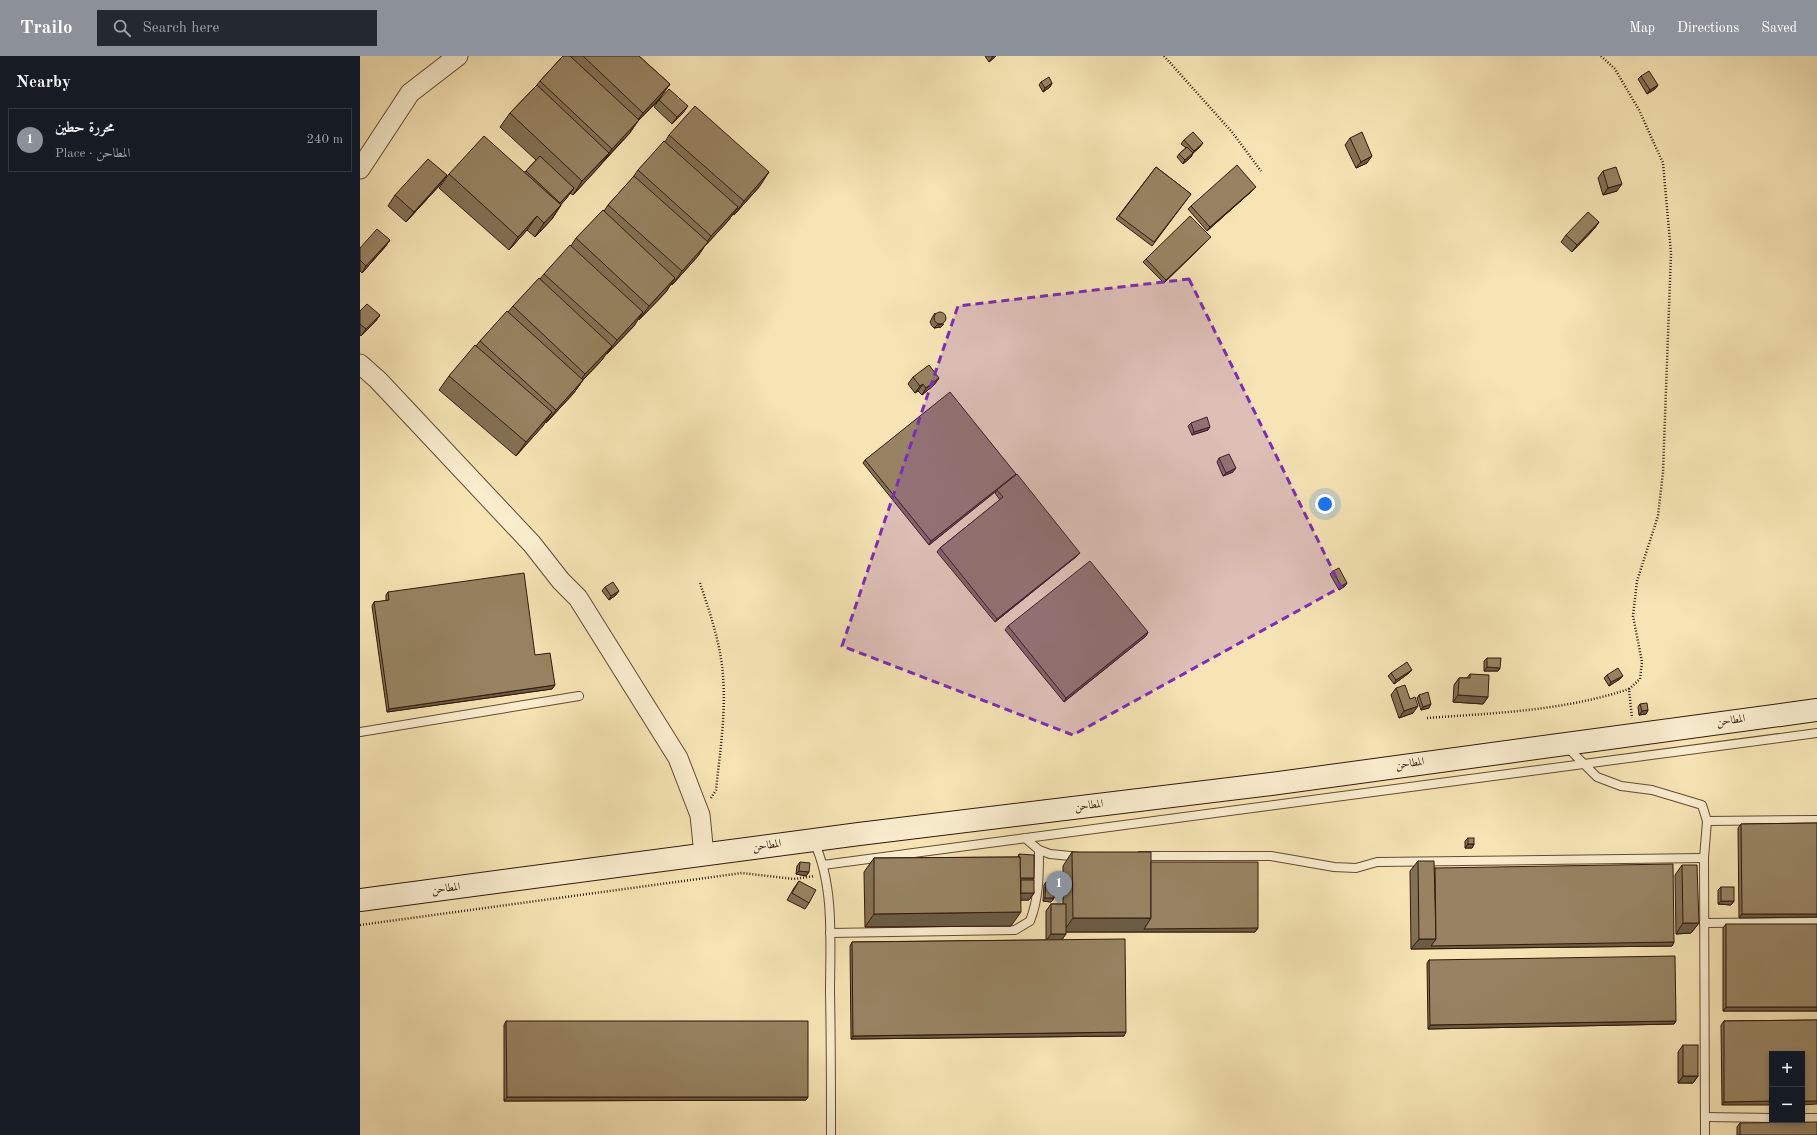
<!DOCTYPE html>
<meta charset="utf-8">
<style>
body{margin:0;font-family:"Old Standard TT",Amiri,serif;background:#242831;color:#f1f3f6}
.controls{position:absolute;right:12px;bottom:12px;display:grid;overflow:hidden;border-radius:0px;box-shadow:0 2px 6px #0003}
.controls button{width:36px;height:36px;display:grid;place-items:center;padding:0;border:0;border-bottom:1px solid #363941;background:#171b24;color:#f1f3f6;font:20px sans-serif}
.you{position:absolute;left:965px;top:448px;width:14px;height:14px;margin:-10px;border:3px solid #fff;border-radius:50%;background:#1a73e8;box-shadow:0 0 0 6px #1a73e833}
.badge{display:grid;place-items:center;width:26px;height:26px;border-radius:50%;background:#8c9099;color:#fff;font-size:13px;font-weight:700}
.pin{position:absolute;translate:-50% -33px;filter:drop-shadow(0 1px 2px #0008)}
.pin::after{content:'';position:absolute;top:21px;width:14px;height:12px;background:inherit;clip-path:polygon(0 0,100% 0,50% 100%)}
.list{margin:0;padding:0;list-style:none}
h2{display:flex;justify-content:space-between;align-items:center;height:52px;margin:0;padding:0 16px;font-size:17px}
h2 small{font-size:13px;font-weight:400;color:#9ea1a6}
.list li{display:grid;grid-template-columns:26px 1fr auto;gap:12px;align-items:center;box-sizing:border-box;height:64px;margin:0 8px 8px;padding:0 8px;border:1px solid #363941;border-radius:0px}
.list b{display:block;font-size:15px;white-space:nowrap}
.list p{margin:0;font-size:13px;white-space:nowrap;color:#9ea1a6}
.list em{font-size:13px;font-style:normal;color:#9ea1a6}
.icon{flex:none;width:22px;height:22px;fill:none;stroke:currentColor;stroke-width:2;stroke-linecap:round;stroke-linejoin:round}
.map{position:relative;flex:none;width:1457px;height:1079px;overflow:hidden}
header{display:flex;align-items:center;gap:24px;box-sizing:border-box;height:56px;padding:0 20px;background:#8c9099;color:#fff}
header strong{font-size:19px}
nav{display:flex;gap:22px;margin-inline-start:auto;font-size:14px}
.search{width:280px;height:36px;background:#242831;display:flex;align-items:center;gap:10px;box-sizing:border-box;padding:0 14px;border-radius:0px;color:#9ea1a6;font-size:15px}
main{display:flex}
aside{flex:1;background:#171b24}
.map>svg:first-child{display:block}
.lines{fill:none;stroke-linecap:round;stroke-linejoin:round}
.service-casing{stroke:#624c34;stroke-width:10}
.tertiary-casing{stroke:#624c34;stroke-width:21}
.secondary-casing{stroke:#31190a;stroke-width:24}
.path{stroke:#31190a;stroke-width:2.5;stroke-dasharray:1 2;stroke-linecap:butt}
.service{stroke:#f9edce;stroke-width:8}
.tertiary{stroke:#f9edce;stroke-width:19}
.secondary{stroke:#f9edce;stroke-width:22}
.wall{fill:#827154;stroke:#31190a}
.shaded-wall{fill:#6a5c45;stroke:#31190a}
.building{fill:#978362;stroke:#31190a}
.marked{fill:#7b2cbf;fill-opacity:0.2;stroke:#7b2cbf;stroke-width:3;stroke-dasharray:8 5;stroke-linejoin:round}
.labels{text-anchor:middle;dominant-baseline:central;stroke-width:3;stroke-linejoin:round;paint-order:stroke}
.street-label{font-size:11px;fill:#31190a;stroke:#f9edce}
</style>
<header>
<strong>Trailo</strong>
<div class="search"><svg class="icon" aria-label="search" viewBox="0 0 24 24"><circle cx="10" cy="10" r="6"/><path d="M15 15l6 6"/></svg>Search here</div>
<nav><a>Map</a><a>Directions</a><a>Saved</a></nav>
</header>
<main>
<aside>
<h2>Nearby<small></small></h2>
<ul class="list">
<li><span class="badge">1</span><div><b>محررة حطين</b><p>Place · المطاحن</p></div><em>240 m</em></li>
</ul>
</aside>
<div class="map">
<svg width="1457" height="1079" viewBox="0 0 1457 1079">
<rect width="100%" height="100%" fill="#f6e4b4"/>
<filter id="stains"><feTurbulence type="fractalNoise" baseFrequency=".005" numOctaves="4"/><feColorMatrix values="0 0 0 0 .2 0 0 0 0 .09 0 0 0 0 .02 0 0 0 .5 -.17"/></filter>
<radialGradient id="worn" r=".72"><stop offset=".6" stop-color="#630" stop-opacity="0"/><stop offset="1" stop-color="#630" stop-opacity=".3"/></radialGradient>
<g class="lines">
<g class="service-casing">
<g id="service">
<polyline points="0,676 219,640"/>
<polyline points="1208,692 1237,721 1261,730 1292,734 1342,749 1347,765 1344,802 1345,1079"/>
<polyline points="1347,765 1457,764"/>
<polyline points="665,782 679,794 690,798 721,801"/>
<path d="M454,786C475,830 470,888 470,936C471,984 471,1031 471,1079"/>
<polyline points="780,800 911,800 974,811 996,812 1017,806 1344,802"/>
<polyline points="463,809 1457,677"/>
<polyline points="1344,867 1457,866"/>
<path d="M470,877L655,874L670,865C679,842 679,819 679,794"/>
<polyline points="1345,1061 1412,1062"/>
<polyline points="1442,1062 1457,1062"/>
</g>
</g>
<g class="tertiary-casing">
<g id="tertiary">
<polyline points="0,113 50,37 98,0"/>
<polyline points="0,308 18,324 172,488 201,525 218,542 318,702 340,759 344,799"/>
</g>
</g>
<g class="secondary-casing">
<polyline id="secondary" points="0,844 499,778 911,728 1457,654"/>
</g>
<g class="path">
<polyline points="804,0 872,76 901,115"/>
<polyline points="1241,0 1255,13 1279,54 1303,107 1311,197 1303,416 1298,460 1277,525 1273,560 1282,606 1280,623 1269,633 1272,662"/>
<path d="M340,527C350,557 361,589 363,620C366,658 360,696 356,734L351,742"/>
<path d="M1067,662C1135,657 1203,655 1269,633"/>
<polyline points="0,869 382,817 434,823 455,820"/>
</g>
<use href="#service" class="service"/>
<use href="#tertiary" class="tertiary"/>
<use href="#secondary" class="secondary"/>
</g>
<g class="wall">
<polygon points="203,0 279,0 310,28 300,42 323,57 312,68 294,51 299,44 278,65 269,78 213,139 210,137 206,143 201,148 201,149 192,163 175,181 167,174 149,194 79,132 89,118 165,116 176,104 140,71 150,57 177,29 180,25"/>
<polygon points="625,0 636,0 629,6"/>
<polygon points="1281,20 1298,29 1295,33 1287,38 1278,23"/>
<polygon points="681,26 692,27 690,31 683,36 679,29"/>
<polygon points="309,79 400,130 374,159 373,158 368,165 344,191 338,200 312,229 311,228 306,236 279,264 278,263 274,270 247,298 246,297 242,304 223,324 213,338 186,367 185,366 156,400 79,334 89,320 116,290 120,285 148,256 153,250 180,223 184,218 211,190 216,182 244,155 248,149 271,124 278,114 305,86"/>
<polygon points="990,82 1007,107 996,112 985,89"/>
<polygon points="824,84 840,91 833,97 831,101 823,108 817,101 819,98 826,92 821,88"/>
<polygon points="796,111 831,138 792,190 756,163"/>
<polygon points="1243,115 1257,135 1243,139 1238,122"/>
<polygon points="87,119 79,130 46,166 28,150 35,139"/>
<polygon points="893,134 847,175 828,153 831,150"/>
<polygon points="1239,166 1234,173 1212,196 1201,186 1206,179"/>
<polygon points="851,181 848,184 804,227 783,206 786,203"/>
<polygon points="30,184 25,191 2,217 0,215 0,192"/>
<polygon points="0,255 20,259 15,266 1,280 0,279"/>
<polygon points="575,257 581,271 574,272 572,270 570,266 573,260"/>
<polygon points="553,321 579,322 574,329 562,339 558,335 555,337 548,328"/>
<polygon points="831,367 848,374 832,379 828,370"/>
<polygon points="859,402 873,416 863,420 857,406"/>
<polygon points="505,404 656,418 654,421 717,500 635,566 577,496 580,492 640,444 635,437 637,434 569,489 503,407"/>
<polygon points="973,515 987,527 985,530 979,534 970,518"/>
<polygon points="245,531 256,539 249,544 242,535"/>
<polygon points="28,536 195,629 192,633 27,656 12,550 14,546 26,545 26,539"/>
<polygon points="648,570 788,576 786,580 704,646 645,574"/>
<polygon points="1127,602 1140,612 1138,615 1124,615 1124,605"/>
<polygon points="1052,614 1049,617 1034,628 1028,620 1031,617"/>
<polygon points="1110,618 1128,641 1123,648 1093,646 1094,629 1099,622 1107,622"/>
<polygon points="1247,619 1263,620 1260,623 1249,630 1244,622"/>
<polygon points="1036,632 1053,657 1039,662 1031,639"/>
<polygon points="1059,639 1069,652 1061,654 1057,642"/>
<polygon points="1280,648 1288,654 1286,658 1279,659 1278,651"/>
<polygon points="1457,767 1379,862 1378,772 1381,768"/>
<polygon points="1108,782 1114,788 1112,792 1105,792 1105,785"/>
<polygon points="712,796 791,806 898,872 895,876 706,876 702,884 764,980 491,983 490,890 492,886 686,884 686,855 691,848 703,848 703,810"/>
<polygon points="659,798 672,824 674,837 669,844 661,844 651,870 505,871 504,816 514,802 658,801"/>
<polygon points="1058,805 1075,812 1314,886 1312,890 1051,893 1050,815"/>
<polygon points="440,806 449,816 446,820 436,818 437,810"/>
<polygon points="1322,809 1339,867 1331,877 1316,878 1315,819"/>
<polygon points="439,825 449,847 445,853 427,844 434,832"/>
<polygon points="686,826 694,842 691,846 683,845 684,829"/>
<polygon points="1361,831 1374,845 1371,849 1358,848 1358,834"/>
<polygon points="1366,868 1457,955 1363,955 1363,872"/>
<polygon points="1069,904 1316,965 1314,968 1068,973 1067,907"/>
<polygon points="1457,964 1362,1049 1361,969 1364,965"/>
<polygon points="146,965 448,1041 446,1044 144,1045 144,969"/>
<polygon points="1323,989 1338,1020 1333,1027 1318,1027 1318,996"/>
<polygon points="1380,1067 1457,1079 1377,1079 1377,1071"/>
</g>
<g class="shaded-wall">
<polygon points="633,0 636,0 629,6"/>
<polygon points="692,27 690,31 683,36 685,32"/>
<polygon points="310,28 300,42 278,65 269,78 242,106 252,93 274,69 283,57"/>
<polygon points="1298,29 1295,33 1287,38 1290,34"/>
<polygon points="328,50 323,57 312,68 317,61"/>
<polygon points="843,87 840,91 832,98 833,97 831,101 823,108 825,104 832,99 834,95"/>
<polygon points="249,97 239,111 213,139 222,125"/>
<polygon points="1012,100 1007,107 996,112 1001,106"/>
<polygon points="409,116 400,130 374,159 384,145"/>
<polygon points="87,119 79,130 46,166 54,156"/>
<polygon points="1262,128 1257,135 1243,139 1248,132"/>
<polygon points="896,131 893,134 847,175 850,171"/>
<polygon points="214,132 206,143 193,157 200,147"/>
<polygon points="201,149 192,163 175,181 184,167"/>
<polygon points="378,151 368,165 344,191 338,200 312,229 322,215 345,189 351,180"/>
<polygon points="177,160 167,174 149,194 158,181"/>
<polygon points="1239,166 1234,173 1212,196 1217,189"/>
<polygon points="851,181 848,184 804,227 806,224"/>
<polygon points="30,184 25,191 2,217 6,210"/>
<polygon points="315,222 306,236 279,264 289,250"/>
<polygon points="283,256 274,270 247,298 257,284"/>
<polygon points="20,259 15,266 1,280 6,273"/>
<polygon points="584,268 581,271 574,272 577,269"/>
<polygon points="252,290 242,304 215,332 225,318"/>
<polygon points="579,322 574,329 562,339 566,332"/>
<polygon points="223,324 213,338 186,367 196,354"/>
<polygon points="563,328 558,335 555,337 560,330"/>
<polygon points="192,356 183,370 156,400 166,386"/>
<polygon points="850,371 848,374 832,379 834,376"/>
<polygon points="876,412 873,416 863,420 866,417"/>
<polygon points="656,418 654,421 569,489 571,485"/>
<polygon points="720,497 717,500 635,566 637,563"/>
<polygon points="987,527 985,530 979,534 981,530"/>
<polygon points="259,535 256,539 249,544 251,540"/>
<polygon points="788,576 786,580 704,646 706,642"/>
<polygon points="1127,611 1140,612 1138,615 1124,615"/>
<polygon points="1052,614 1049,617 1034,628 1036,624"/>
<polygon points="1263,620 1260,623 1249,630 1251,626"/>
<polygon points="195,629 192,633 27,656 29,653"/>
<polygon points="1098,639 1128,641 1123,648 1093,646"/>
<polygon points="1071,648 1069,652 1061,654 1063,651"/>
<polygon points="1058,650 1053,657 1039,662 1044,655"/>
<polygon points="1288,654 1286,658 1279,659 1282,655"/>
<polygon points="1108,788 1114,788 1112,792 1105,792"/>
<polygon points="439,815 449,816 446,820 436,818"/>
<polygon points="659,822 674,822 669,829 658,829"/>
<polygon points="658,837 674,837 669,844 653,844"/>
<polygon points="685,842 694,842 691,846 683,845"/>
<polygon points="1361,845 1374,845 1371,849 1358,848"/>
<polygon points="661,856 651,870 505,871 514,858"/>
<polygon points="1382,858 1457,858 1457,861 1379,862"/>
<polygon points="713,862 791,862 898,872 895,876 703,876"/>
<polygon points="1323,867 1339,867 1331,877 1316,878"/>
<polygon points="691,878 706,878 701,885 686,885"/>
<polygon points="1059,883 1076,883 1314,886 1312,890 1051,893"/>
<polygon points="1366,951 1457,951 1457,955 1363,955"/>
<polygon points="1316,965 1314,968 1068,973 1070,969"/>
<polygon points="766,976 764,980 491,983 493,980"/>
<polygon points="1323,1020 1338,1020 1333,1027 1318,1027"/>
<polygon points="147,1041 448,1041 446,1044 144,1045"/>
<polygon points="1412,1045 1412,1049 1362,1049 1364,1046"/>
<polygon points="1442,1045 1457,1045 1457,1048 1442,1049"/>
</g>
<g class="building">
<polygon points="203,0 210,0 279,64 252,93 180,25"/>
<polygon points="223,0 279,0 310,28 283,57"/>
<polygon points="1289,15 1298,29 1290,34 1281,20"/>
<polygon points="689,21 692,27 685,32 681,26"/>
<polygon points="177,29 249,97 222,125 150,57"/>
<polygon points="309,33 328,50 317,61 299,44"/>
<polygon points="335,50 409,116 384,145 309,79"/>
<polygon points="833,76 843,87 834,95 824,84"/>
<polygon points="1002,76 1012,100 1001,106 990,82"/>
<polygon points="124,80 201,149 184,167 177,160 158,181 89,118"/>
<polygon points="304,85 378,151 351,180 278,114"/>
<polygon points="827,91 833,97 825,104 819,98"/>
<polygon points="180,100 214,132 200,147 166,115"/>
<polygon points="68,103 87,119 54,156 35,139"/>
<polygon points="877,109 896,131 850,171 831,150"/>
<polygon points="796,111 831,138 794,186 759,160"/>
<polygon points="1256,111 1262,128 1248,132 1243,115"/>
<polygon points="274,120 348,186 322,215 248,149"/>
<polygon points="243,154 315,222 289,250 216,182"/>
<polygon points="1228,156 1239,166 1217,189 1206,179"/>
<polygon points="830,160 851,181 806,224 786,203"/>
<polygon points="17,173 30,184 6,210 0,204 0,192"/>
<polygon points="210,189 283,256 257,284 184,218"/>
<polygon points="179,222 252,290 225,318 153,250"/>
<polygon points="7,248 20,259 6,273 0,268 0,255"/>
<polygon points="147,255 223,324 196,354 120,285"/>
<circle cx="580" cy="262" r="6"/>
<polygon points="115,289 192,356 166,386 89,320"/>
<polygon points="569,309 579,322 566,332 563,328 560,330 553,321"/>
<polygon points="590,336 656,418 571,485 505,404"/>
<polygon points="847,361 850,371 834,376 831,367"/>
<polygon points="869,398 876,412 866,417 859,402"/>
<polygon points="657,418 720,497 637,563 580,492 643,441 637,434"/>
<polygon points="730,505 788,576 706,642 648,570"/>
<polygon points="979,512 987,527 981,530 973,515"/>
<polygon points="164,517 175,599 190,597 195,629 29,653 14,546 29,544 28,536"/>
<polygon points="253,526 259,535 251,540 245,531"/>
<polygon points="1127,602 1141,602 1140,612 1127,611"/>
<polygon points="1047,606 1052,614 1036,624 1031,617"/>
<polygon points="1258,612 1263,620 1251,626 1247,619"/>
<polygon points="1110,618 1129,619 1128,641 1098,639 1099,622 1110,622"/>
<polygon points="1045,629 1050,643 1055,641 1058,650 1044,655 1036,632"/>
<polygon points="1068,636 1071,648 1063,651 1059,639"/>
<polygon points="1287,647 1288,654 1282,655 1280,648"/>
<polygon points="1457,767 1457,858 1382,858 1381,768"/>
<rect x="1108" y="782" width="6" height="6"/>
<polygon points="712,796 791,796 791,862 713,862"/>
<polygon points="659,798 674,799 674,822 660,822 660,801 659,801"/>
<polygon points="660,801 661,856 514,858 514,802"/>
<polygon points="1058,805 1074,805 1076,883 1059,883"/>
<polygon points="440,806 450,807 449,816 439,815"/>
<polygon points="791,806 898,806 898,872 784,873 791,862"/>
<polygon points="1313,808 1314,886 1071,890 1076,883 1075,812"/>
<polygon points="1322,809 1337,809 1339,867 1323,867"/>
<rect x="661" y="824" width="13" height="13"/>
<polygon points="439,825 456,834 449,847 432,837"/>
<polygon points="686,826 694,826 694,842 685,842"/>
<rect x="1361" y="831" width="13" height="14"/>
<rect x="691" y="848" width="15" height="30"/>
<rect x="1366" y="868" width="91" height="83"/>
<polygon points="765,883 766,976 493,980 492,886"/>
<polygon points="1315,900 1316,965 1070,969 1069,904"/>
<polygon points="1457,964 1457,1045 1442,1045 1442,998 1412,998 1412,1045 1364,1046 1364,965"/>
<polygon points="146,965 448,965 448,1041 147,1041"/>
<rect x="1323" y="989" width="15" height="31"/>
<polygon points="1457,1066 1457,1079 1380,1079 1380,1067"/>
</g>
<path class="marked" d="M829,223L981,531L713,679L482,590L598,250Z"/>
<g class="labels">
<g class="street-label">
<text transform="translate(1371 665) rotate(-8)">المطاحن</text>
<text transform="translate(1050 708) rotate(-8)">المطاحن</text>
<text transform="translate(729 750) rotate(-7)">المطاحن</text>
<text transform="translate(407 790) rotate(-8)">المطاحن</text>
<text transform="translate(86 833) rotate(-7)">المطاحن</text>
</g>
</g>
<rect width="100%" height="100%" filter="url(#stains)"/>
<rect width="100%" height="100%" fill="url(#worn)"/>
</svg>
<div class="controls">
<button>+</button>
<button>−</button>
</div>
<div class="you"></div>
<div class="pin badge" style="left:699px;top:848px">1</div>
</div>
</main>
